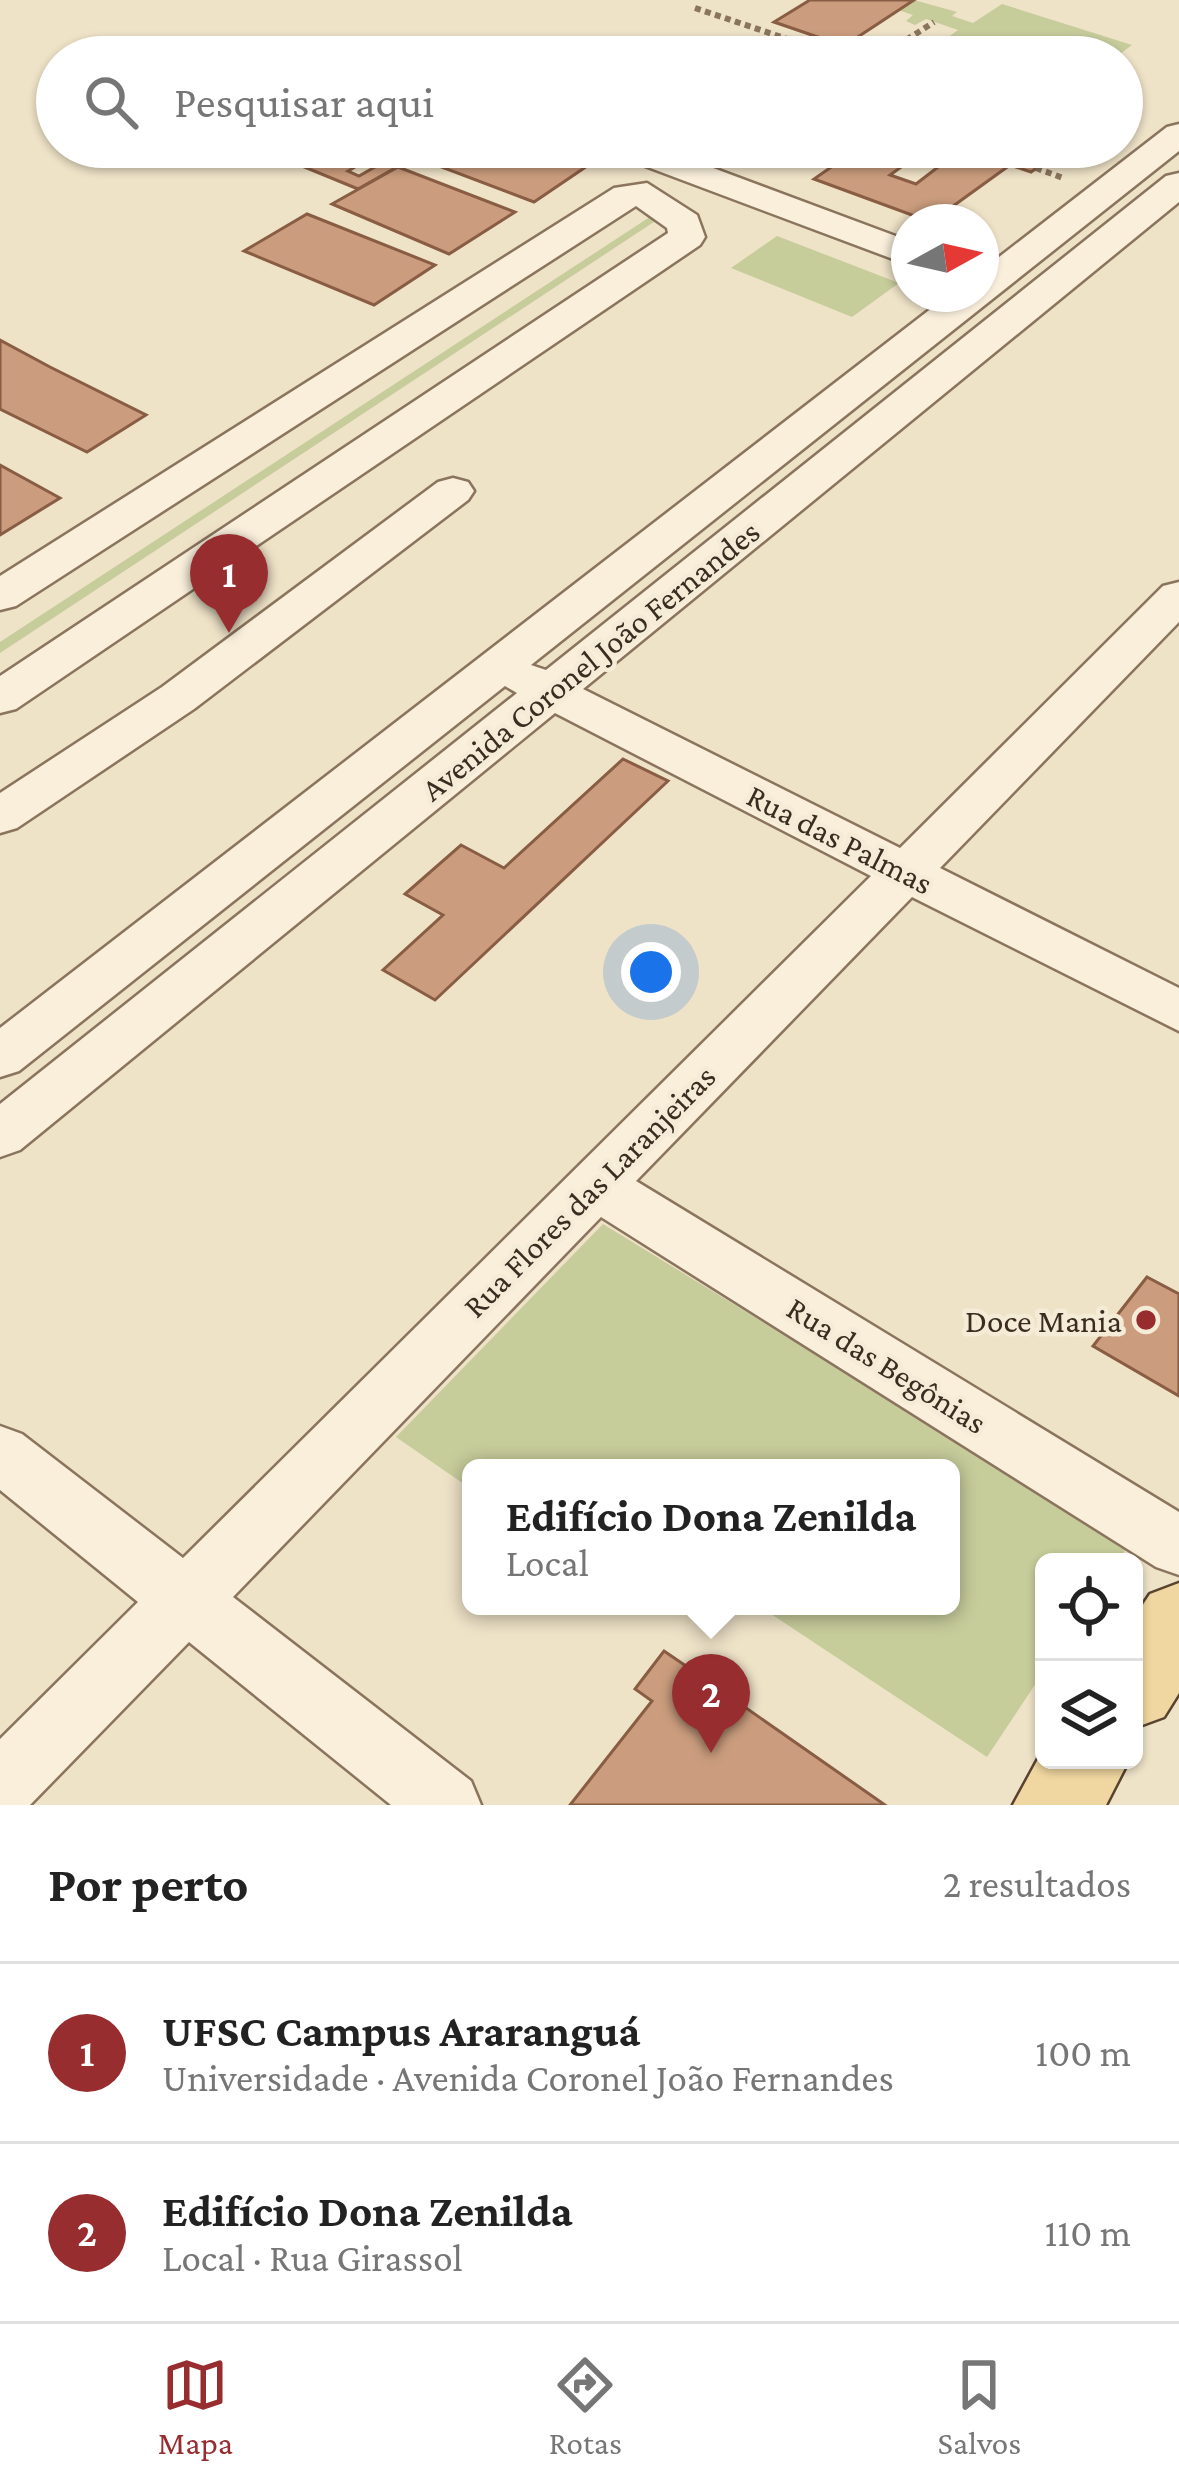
<!DOCTYPE html>
<html lang="pt">
<meta charset="utf-8">
<style>
body{margin:0;font-family:"Crimson Pro",serif;background:#f2f2f2;color:#222}
.controls{position:absolute;right:36px;bottom:36px;display:grid;overflow:hidden;border-radius:18px;box-shadow:0 3px 9px #0004}
.controls button{width:108px;height:108px;display:grid;place-items:center;padding:0;border:0;border-bottom:3px solid #e0e0e0;background:#fff;color:#222;font:60px sans-serif}
.compass{position:absolute;left:891px;top:204px;width:108px;height:108px;border-radius:50%;background:#fff;box-shadow:0 3px 9px #0004;rotate:82deg}
.you{position:absolute;left:651px;top:972px;width:42px;height:42px;margin:-30px;border:9px solid #fff;border-radius:50%;background:#1a73e8;box-shadow:0 0 0 18px #1a73e833}
.badge{display:grid;place-items:center;width:78px;height:78px;border-radius:50%;background:#982d30;color:#fff;font-size:39px;font-weight:700}
.pin{position:absolute;translate:-50% -99px;filter:drop-shadow(0 3px 6px #0008)}
.pin::after{content:'';position:absolute;top:63px;width:42px;height:36px;background:inherit;clip-path:polygon(0 0,100% 0,50% 100%)}
.popup{position:absolute;left:462px;top:1459px;width:498px;height:156px;box-sizing:border-box;display:grid;place-content:center;border-radius:18px;background:#fff;filter:drop-shadow(0 3px 9px #0005);font-size:39px;white-space:nowrap;color:#767676}
.popup b{font-size:45px;color:#222}
.popup::after{content:'';position:absolute;left:50%;top:100%;margin-left:-24px;border:24px solid transparent;border-top-color:#fff}
.list{margin:0;padding:0;list-style:none}
h2{display:flex;justify-content:space-between;align-items:center;height:156px;margin:0;padding:0 48px;font-size:51px}
h2 small{font-size:39px;font-weight:400;color:#767676}
.list li{display:grid;grid-template-columns:78px 1fr auto;gap:36px;align-items:center;box-sizing:border-box;height:180px;padding:0 48px;border-top:3px solid #e0e0e0}
.list b{display:block;font-size:45px;white-space:nowrap}
.list p{margin:0;font-size:39px;white-space:nowrap;color:#767676}
.list em{font-size:39px;font-style:normal;color:#767676}
.icon{flex:none;width:66px;height:66px;fill:none;stroke:currentColor;stroke-width:2;stroke-linecap:round;stroke-linejoin:round}
.map{position:relative;flex:none;width:1179px;height:1805px;overflow:hidden}
.search{position:absolute;background:#fff;box-shadow:0 3px 9px #0004;left:36px;right:36px;top:36px;height:132px;display:flex;align-items:center;gap:30px;box-sizing:border-box;padding:0 42px;border-radius:66px;color:#767676;font-size:45px}
.sheet{height:516px;background:#fff}
nav{display:flex;justify-content:space-around;align-items:center;box-sizing:border-box;height:168px;border-top:3px solid #e0e0e0;background:#fff;font-size:33px;color:#767676}
nav a{display:grid;justify-items:center;gap:6px}
nav .on{color:#982d30}
.map>svg:first-child{display:block}
.green{fill:#c7cc9b}
.building{fill:#cb9d7e;stroke:#885d43;stroke-width:3}
.lines{fill:none;stroke-linecap:round;stroke-linejoin:round}
.minor-casing{stroke:#8a745d;stroke-width:5}
.major-casing{stroke:#584230;stroke-width:5}
.path{stroke:#8a745d;stroke-width:6;stroke-dasharray:6 4.5;stroke-linecap:butt}
.minor{fill:#f9efdb;fill-rule:evenodd}
.major{fill:#f0d6a0;fill-rule:evenodd}
.poi-dot{fill:#982d30;stroke:#f5ecd7;stroke-width:4.5}
.labels{text-anchor:middle;dominant-baseline:central;stroke-width:9;stroke-linejoin:round;paint-order:stroke}
.street-label{font-size:33px;fill:#3a2c20;stroke:#f5ecd7}
.poi-label{font-size:33px;fill:#3a2c20;stroke:#f5ecd7;text-anchor:end}
</style>
<div class="map">
<svg width="1179" height="1805" viewBox="0 0 1179 1805">
<rect width="100%" height="100%" fill="#eee2c7"/>
<g class="green">
<polygon points="914,0 957,12 952,16 973,23 1002,4 1132,45 1116,57 957,57 932,49 958,30 926,19 915,25 906,21 913,15 898,10"/>
<polygon points="659,211 666,214 0,653 0,642"/>
<polygon points="777,236 899,283 852,317 731,268"/>
<polygon points="603,1224 1128,1546 1117,1562 1044,1562 1044,1671 987,1757 759,1606 951,1606 951,1468 471,1468 471,1489 396,1437"/>
</g>
<g class="building">
<polygon points="810,0 914,0 844,46 774,22"/>
<polygon points="326,147 385,150 348,171 359,176 410,147 432,147 358,189 297,164"/>
<polygon points="432,147 546,147 590,164 534,202 415,157"/>
<polygon points="860,147 929,147 890,175 916,184 964,147 1033,147 1019,158 1041,165 1031,172 1010,165 931,222 814,179"/>
<polygon points="398,167 515,212 449,254 332,204"/>
<polygon points="307,214 435,265 374,305 244,251"/>
<polygon points="0,340 50,367 146,415 87,452 0,409"/>
<polygon points="0,465 60,498 0,535"/>
<polygon points="623,759 668,781 435,1000 383,970 443,915 405,894 461,845 504,868"/>
<polygon points="1147,1277 1179,1294 1179,1396 1093,1346"/>
<polygon points="664,1651 686,1666 885,1805 570,1805 652,1701 635,1689"/>
</g>
<g class="lines">
<g class="minor-casing">
<g id="minor">
<polygon points="1179,124 1179,151 531,665 546,670 1166,176 1179,173 1179,202 583,689 900,848 1163,586 1179,582 1179,622 940,868 1179,988 1179,1031 912,897 636,1181 1179,1512 1179,1575 1156,1567 601,1217 233,1597 471,1781 481,1805 391,1805 189,1642 30,1805 0,1805 0,1739 138,1602 0,1490 0,1426 22,1434 183,1558 871,876 555,713 20,1150 0,1157 0,1104 517,693 505,686 19,1071 0,1077 0,1028 950,294 981,294 981,271 1167,127"/>
<polygon points="608,147 657,147 909,241 909,265 613,154"/>
<polygon points="647,183 697,215 705,237 700,245 16,709 0,713 0,676 668,233 667,228 636,206 16,606 0,610 0,576 614,188"/>
<polygon points="453,478 468,482 474,491 468,500 194,709 17,828 0,833 0,793 162,687 438,482"/>
</g>
</g>
<g class="major-casing">
<g id="major">
<polygon points="1179,1583 1179,1693 1164,1717 1134,1728 1134,1618 1150,1594"/>
<polygon points="1044,1748 1044,1760 1129,1760 1106,1805 1013,1805"/>
</g>
</g>
<g class="path">
<polyline points="695,8 841,57"/>
<polyline points="771,57 795,42"/>
<polyline points="880,57 934,22"/>
<polyline points="1036,168 1063,178"/>
</g>
<use href="#minor" class="minor"/>
<use href="#major" class="major"/>
</g>
<circle class="poi-dot" cx="1146" cy="1320" r="12"/>
<g class="labels">
<g class="street-label">
<text transform="translate(590 660) rotate(-39)">Avenida Coronel João Fernandes</text>
<text transform="translate(840 839) rotate(27)">Rua das Palmas</text>
<text transform="translate(589 1191) rotate(-45)">Rua Flores das Laranjeiras</text>
<text transform="translate(887 1365) rotate(32)">Rua das Begônias</text>
</g>
<g class="poi-label">
<text x="1122" y="1320">Doce Mania</text>
</g>
</g>
</svg>
<div class="controls">
<button><svg class="icon" aria-label="locate" viewBox="0 0 24 24"><circle cx="12" cy="12" r="6"/><path d="M12 2v4M12 18v4M2 12h4M18 12h4"/></svg></button>
<button><svg class="icon" aria-label="layers" viewBox="0 0 24 24"><path d="M12 4l9 5-9 5-9-5zM3 14l9 5 9-5"/></svg></button>
</div>
<svg class="compass" viewBox="-18 -18 36 36"><path d="M0-13l5 13h-10z" fill="#e53935"/><path d="M0 13l5-13h-10z" fill="#767676"/></svg>
<div class="you"></div>
<div class="pin badge" style="left:229px;top:633px">1</div>
<div class="pin badge" style="left:711px;top:1753px">2</div>
<div class="popup"><b>Edifício Dona Zenilda</b>Local</div>
<div class="search"><svg class="icon" aria-label="search" viewBox="0 0 24 24"><circle cx="10" cy="10" r="6"/><path d="M15 15l6 6"/></svg>Pesquisar aqui</div>
</div>
<section class="sheet">
<h2>Por perto<small>2 resultados</small></h2>
<ul class="list">
<li><span class="badge">1</span><div><b>UFSC Campus Araranguá</b><p>Universidade · Avenida Coronel João Fernandes</p></div><em>100 m</em></li>
<li><span class="badge">2</span><div><b>Edifício Dona Zenilda</b><p>Local · Rua Girassol</p></div><em>110 m</em></li>
</ul>
</section>
<nav>
<a class="on"><svg class="icon" aria-label="map" viewBox="0 0 24 24"><path d="M3 6l6-2 6 2 6-2v14l-6 2-6-2-6 2zM9 4v14M15 6v14"/></svg>Mapa</a>
<a><svg class="icon" aria-label="directions" viewBox="0 0 24 24"><path d="M12 3l9 9-9 9-9-9zM9 14v-3h6M13 9l2 2-2 2"/></svg>Rotas</a>
<a><svg class="icon" aria-label="saved" viewBox="0 0 24 24"><path d="M7 4h10v16l-5-4-5 4z"/></svg>Salvos</a>
</nav>
